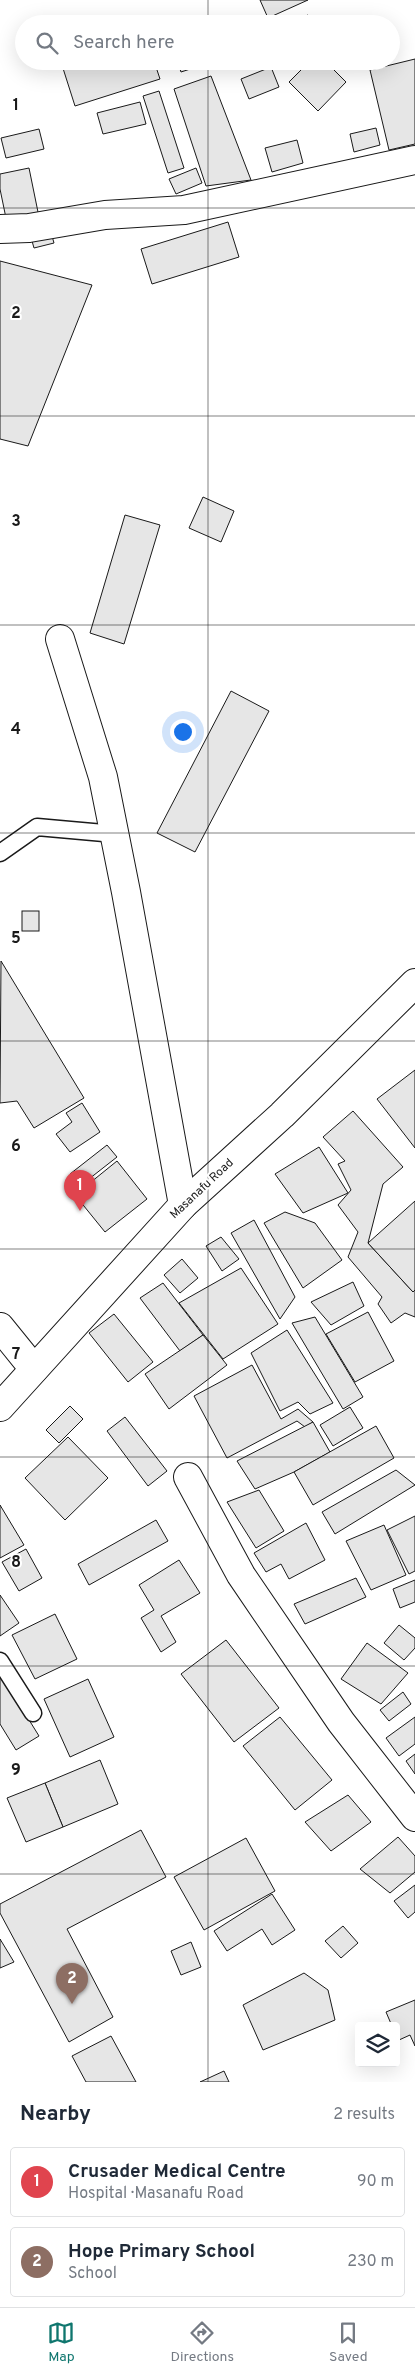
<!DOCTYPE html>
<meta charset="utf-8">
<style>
body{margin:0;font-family:Overpass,sans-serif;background:#f6f6f7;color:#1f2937}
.controls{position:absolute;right:15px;bottom:15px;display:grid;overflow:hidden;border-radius:5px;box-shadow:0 5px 20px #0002}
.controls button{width:45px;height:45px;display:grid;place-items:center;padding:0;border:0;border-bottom:1px solid #e0e1e3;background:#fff;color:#1f2937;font:25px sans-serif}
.you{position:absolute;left:182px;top:731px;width:18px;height:18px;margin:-12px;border:4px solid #fff;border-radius:50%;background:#1a73e8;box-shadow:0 0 0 8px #1a73e833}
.badge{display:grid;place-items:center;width:32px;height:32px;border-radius:50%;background:#0f766e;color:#fff;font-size:16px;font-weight:700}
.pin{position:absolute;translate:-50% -41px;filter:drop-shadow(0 1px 2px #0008)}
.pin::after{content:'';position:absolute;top:26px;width:18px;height:15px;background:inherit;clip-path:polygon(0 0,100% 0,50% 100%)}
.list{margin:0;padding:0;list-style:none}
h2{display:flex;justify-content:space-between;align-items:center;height:65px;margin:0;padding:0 20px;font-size:21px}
h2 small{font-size:16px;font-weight:400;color:#747a83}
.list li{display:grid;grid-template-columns:32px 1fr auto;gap:15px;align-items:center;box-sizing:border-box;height:70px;margin:0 10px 10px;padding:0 10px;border:1px solid #e0e1e3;border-radius:5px}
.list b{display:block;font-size:19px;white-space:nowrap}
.list p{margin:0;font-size:16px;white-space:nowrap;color:#747a83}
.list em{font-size:16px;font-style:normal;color:#747a83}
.icon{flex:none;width:28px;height:28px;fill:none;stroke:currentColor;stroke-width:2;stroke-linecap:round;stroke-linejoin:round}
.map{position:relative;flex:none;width:415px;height:2082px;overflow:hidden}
.search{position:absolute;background:#fff;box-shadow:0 5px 20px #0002;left:15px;right:15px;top:15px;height:55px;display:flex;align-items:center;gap:12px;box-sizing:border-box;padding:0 18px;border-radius:28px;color:#747a83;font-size:19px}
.sheet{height:225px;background:#fff}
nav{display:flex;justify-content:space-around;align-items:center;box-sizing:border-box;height:70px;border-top:1px solid #e0e1e3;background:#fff;font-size:14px;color:#747a83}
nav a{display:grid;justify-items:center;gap:2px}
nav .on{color:#0f766e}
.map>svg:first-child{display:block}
.building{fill:#e6e6e6;stroke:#1a1a1a}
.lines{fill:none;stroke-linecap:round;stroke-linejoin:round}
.lane-casing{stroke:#1a1a1a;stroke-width:19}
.street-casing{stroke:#1a1a1a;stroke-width:30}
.lane{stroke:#fff;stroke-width:16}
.street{stroke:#fff;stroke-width:28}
.grid{fill:none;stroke:#1a1a1a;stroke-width:1;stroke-opacity:0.55}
.labels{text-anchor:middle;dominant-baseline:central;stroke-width:4;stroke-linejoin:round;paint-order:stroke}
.street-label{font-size:12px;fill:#1a1a1a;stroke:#fff}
.grid-label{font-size:16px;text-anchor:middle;font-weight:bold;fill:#1a1a1a;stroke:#fff;stroke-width:4;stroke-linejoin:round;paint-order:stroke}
</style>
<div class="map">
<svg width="415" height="2082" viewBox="0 0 415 2082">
<rect width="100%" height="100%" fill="#fff"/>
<g class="building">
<polygon points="260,0 308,0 268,18"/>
<polygon points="308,15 311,24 283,24"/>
<polygon points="415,59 415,144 389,150 370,70"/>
<polygon points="154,61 160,79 75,106 61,62"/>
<polygon points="177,61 215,61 181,72"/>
<polygon points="310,61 325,61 346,82 318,111 289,82"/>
<polygon points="271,67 279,87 249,99 241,79"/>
<polygon points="211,76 251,180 206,186 174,89"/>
<polygon points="159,91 184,168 168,173 143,96"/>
<polygon points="140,102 146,124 103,134 97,113"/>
<polygon points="376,128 380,145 354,152 350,134"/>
<polygon points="39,129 44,149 6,158 1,138"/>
<polygon points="297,140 303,163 272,172 265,148"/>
<polygon points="29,168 39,217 7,223 0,189 0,174"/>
<polygon points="196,168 202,183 176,194 169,179"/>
<polygon points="228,222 239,257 152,284 141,249"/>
<polygon points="50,229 54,243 34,248 30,234"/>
<polygon points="0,261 92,285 28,446 0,439"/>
<polygon points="203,497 234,511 221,542 189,528"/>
<polygon points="125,515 160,525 124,644 90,633"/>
<polygon points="231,691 269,711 195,852 157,833"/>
<rect x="22" y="911" width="17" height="20"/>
<polygon points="1,961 84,1098 34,1128 17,1101 0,1103"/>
<polygon points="415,1070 415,1148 377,1099"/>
<polygon points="82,1103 100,1132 70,1152 56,1134 72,1122 66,1113"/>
<polygon points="353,1111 403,1167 383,1184 368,1243 413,1292 415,1290 415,1317 405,1313 391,1323 378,1304 382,1297 348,1257 358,1232 338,1205 351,1190 338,1164 345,1161 323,1137"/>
<polygon points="107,1145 117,1157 80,1186 70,1174"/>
<polygon points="319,1147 348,1193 303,1213 275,1174"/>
<polygon points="117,1161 147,1199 105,1232 75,1195"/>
<polygon points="415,1201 415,1290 413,1292 368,1243"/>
<polygon points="285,1212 315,1223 342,1260 303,1288 264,1223"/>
<polygon points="254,1220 295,1297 280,1319 231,1233"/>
<polygon points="221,1237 239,1259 222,1271 206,1246"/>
<polygon points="182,1259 198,1278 180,1293 164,1275"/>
<polygon points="241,1268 278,1324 223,1359 179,1303"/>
<polygon points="353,1282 364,1306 331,1325 311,1302"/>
<polygon points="163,1283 203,1335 180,1351 140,1298"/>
<polygon points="368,1312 394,1361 355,1382 326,1334"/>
<polygon points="114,1314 153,1362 128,1382 89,1333"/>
<polygon points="315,1317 363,1397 343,1409 292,1323"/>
<polygon points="287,1330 333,1403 310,1414 298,1402 280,1411 251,1353"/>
<polygon points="203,1335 227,1365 169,1409 145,1374"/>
<polygon points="252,1365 281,1419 298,1409 313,1422 305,1427 297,1421 227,1458 194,1396"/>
<polygon points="70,1406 83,1419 59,1443 46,1430"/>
<polygon points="350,1407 363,1428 333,1446 320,1425"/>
<polygon points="125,1417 167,1471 148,1486 107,1431"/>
<polygon points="313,1422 330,1452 294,1472 255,1489 237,1461"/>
<polygon points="376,1426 394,1458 313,1505 294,1472"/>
<polygon points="68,1437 108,1478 65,1520 25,1478"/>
<polygon points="396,1470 415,1485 335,1534 322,1512"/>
<polygon points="259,1490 284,1531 256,1548 227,1502"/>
<polygon points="0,1505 24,1545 0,1558"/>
<polygon points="415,1516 415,1571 409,1574 387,1530"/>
<polygon points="156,1520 168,1541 89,1585 78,1564"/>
<polygon points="306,1523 325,1560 289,1579 281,1564 266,1572 254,1553"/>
<polygon points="384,1525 406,1575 371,1590 346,1541"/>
<polygon points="26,1549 42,1578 19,1591 2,1562"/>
<polygon points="179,1560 200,1593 161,1616 176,1642 161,1652 141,1618 154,1610 139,1585"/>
<polygon points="356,1578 366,1597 305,1624 294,1604"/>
<polygon points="415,1580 415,1602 400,1608 393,1589"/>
<polygon points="0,1595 19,1623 0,1636"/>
<polygon points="55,1614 77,1659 35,1679 12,1635"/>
<polygon points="399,1625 415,1638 415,1648 404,1660 384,1643"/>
<polygon points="226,1640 279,1708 234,1742 181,1674"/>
<polygon points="367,1643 408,1673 381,1704 341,1679"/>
<polygon points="0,1673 39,1736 16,1750 0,1724"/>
<polygon points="88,1679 114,1737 70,1757 44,1699"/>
<polygon points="403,1692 411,1704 389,1721 380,1710"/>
<polygon points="280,1717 332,1780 295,1810 243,1746"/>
<polygon points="415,1717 415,1744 399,1756 386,1738"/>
<polygon points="415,1754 415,1774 406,1761"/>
<polygon points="100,1760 118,1804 63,1827 45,1783"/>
<polygon points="45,1783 63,1827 26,1842 7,1798"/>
<polygon points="348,1795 371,1822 331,1851 305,1822"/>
<polygon points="141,1830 166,1877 67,1929 113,2017 69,2042 0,1913 0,1904"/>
<polygon points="398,1837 415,1856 415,1872 390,1893 360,1869"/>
<polygon points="246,1838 275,1891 204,1930 174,1877"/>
<polygon points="415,1885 415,1912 408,1918 394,1901"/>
<polygon points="272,1894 295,1930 272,1945 262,1929 227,1951 214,1931"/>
<polygon points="343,1926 358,1943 341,1958 325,1941"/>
<polygon points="0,1939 14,1962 0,1968"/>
<polygon points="191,1942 201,1967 181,1975 171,1951"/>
<polygon points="304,1973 328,1990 335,2020 263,2050 243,2005"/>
<polygon points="415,2000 415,2046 410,2035 399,2040 396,2026 392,2026 386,2012"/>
<polygon points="111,2036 136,2082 86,2082 72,2056"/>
<polygon points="224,2071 229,2082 200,2082"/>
</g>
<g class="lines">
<g class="lane-casing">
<g id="lane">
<polyline points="0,853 37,827 115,834"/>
<polyline points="0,1661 33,1713"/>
</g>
</g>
<g class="street-casing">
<g id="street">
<polyline points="0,229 29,228 105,215 184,210 415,160"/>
<polyline points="60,639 103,777 126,892 183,1205"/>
<polyline points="0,1327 34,1369"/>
<polyline points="0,1407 183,1205 282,1115 415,983"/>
<polyline points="188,1477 241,1575 341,1722 415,1817"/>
</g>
</g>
<use href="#lane" class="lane"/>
<use href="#street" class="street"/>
</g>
<path class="grid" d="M208,0V24M208,61V2082M0,208H415M0,416H415M0,625H415M0,833H415M0,1041H415M0,1249H415M0,1457H415M0,1666H415M0,1874H415"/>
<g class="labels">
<g class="street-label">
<text transform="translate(202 1189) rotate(-43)">Masanafu Road</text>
</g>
</g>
<g class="grid-label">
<text x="16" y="110">1</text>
<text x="16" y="318">2</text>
<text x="16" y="526">3</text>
<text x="16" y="734">4</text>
<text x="16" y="943">5</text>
<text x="16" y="1151">6</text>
<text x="16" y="1359">7</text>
<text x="16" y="1567">8</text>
<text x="16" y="1775">9</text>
</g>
</svg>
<div class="controls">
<button><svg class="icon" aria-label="layers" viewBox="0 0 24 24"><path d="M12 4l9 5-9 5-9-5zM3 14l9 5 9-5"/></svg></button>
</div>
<div class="you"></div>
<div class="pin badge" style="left:80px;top:1211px;background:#e0444e">1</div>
<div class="pin badge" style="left:72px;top:2004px;background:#8d6e63">2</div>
<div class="search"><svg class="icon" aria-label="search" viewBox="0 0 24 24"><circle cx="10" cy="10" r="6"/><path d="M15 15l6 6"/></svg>Search here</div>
</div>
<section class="sheet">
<h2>Nearby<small>2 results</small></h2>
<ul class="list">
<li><span class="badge" style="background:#e0444e">1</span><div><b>Crusader Medical Centre</b><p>Hospital · Masanafu Road</p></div><em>90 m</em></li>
<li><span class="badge" style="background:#8d6e63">2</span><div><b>Hope Primary School</b><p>School</p></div><em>230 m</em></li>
</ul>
</section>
<nav>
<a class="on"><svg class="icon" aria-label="map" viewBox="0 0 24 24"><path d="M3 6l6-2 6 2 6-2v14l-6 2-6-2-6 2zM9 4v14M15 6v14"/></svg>Map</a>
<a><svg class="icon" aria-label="directions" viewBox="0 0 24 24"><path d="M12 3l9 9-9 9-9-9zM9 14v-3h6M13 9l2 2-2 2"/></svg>Directions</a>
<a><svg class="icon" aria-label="saved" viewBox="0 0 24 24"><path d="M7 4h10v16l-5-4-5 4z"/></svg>Saved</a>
</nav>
